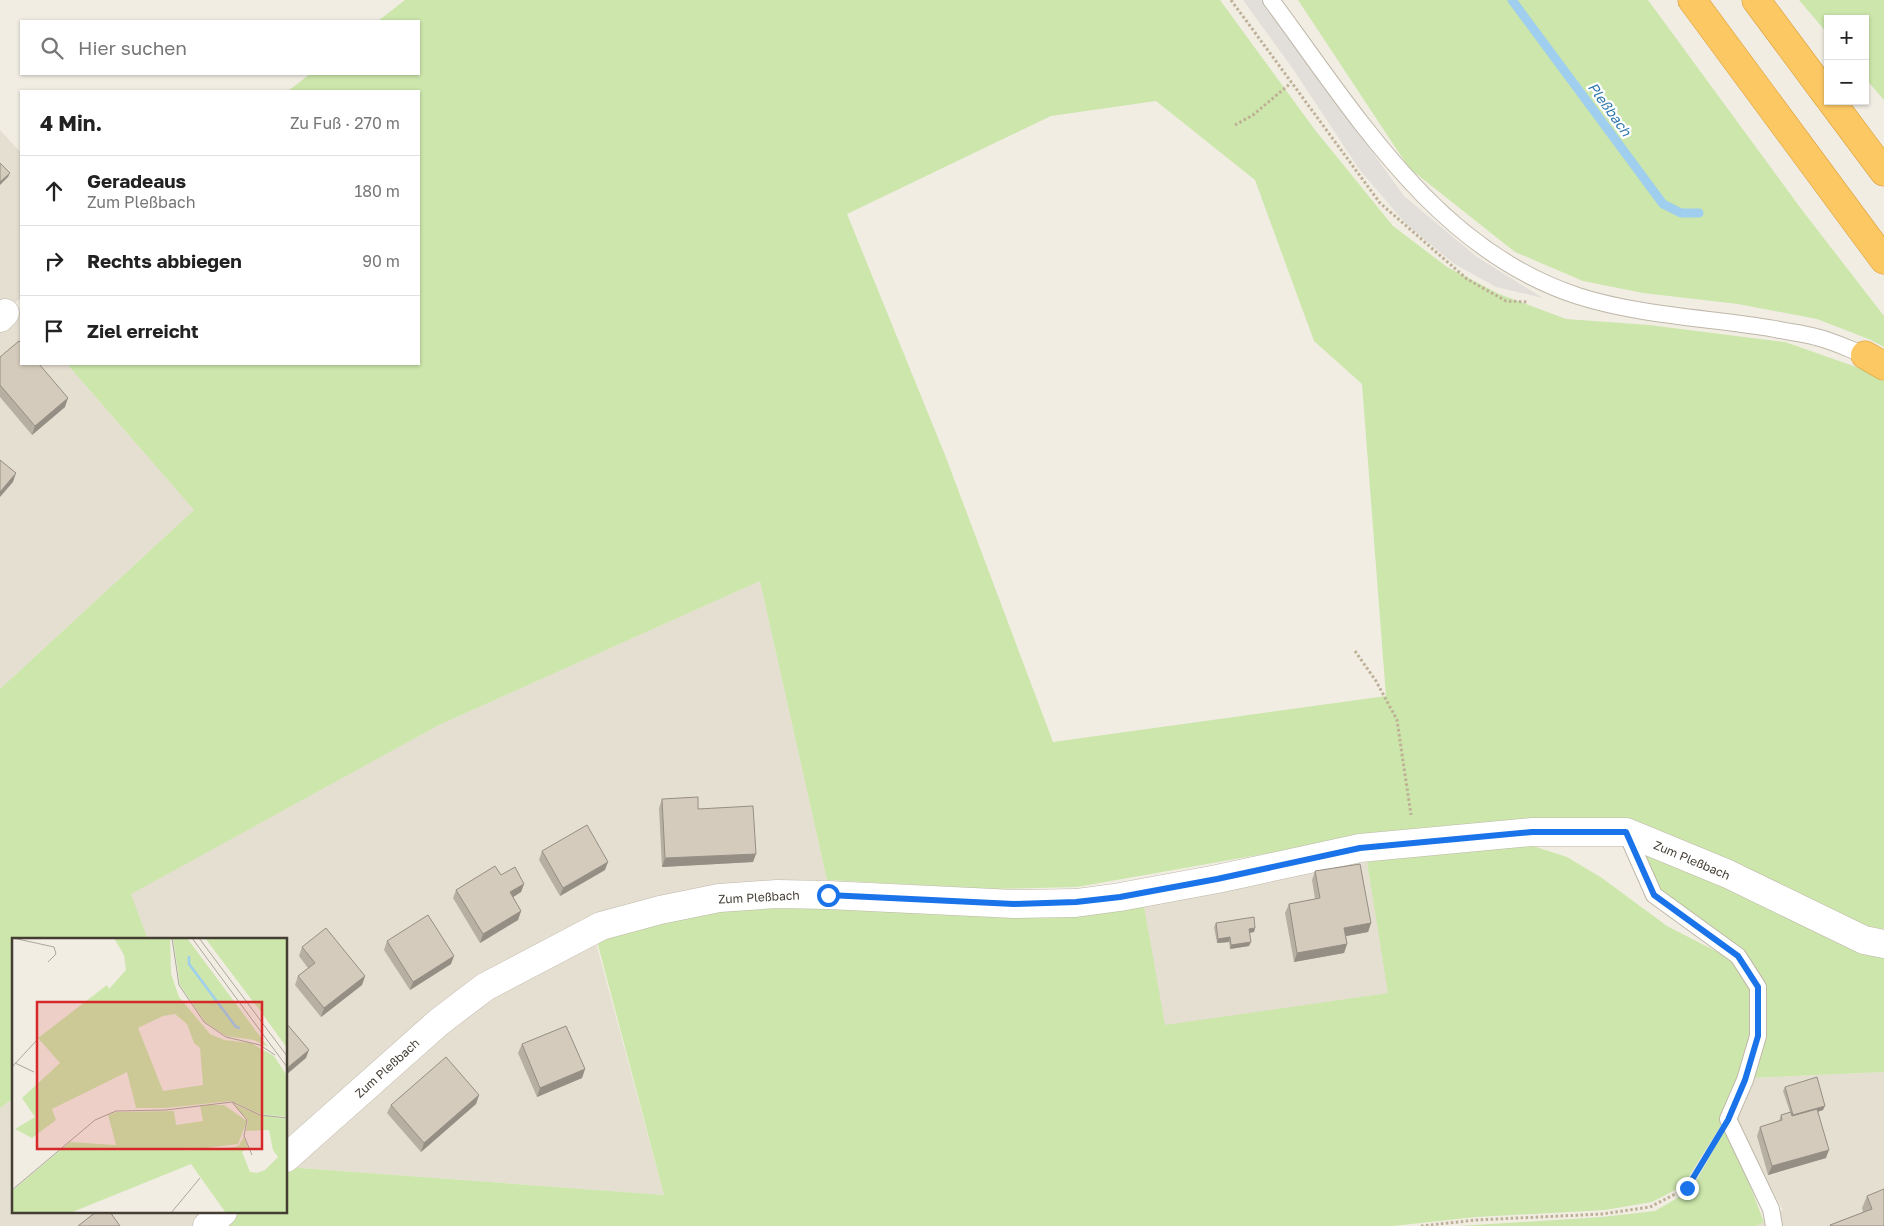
<!DOCTYPE html>
<html lang="de">
<meta charset="utf-8">
<style>
body{margin:0;font-family:"Golos Text",sans-serif;background:#f2f2f2;color:#222}
.controls{position:absolute;right:15px;top:15px;display:grid;overflow:hidden;border-radius:0px;box-shadow:0 1px 4px #0004}
.controls button{width:45px;height:45px;display:grid;place-items:center;padding:0;border:0;border-bottom:1px solid #e0e0e0;background:#fff;color:#222;font:25px sans-serif}
.stop{position:absolute;width:15px;height:15px;margin:-11px;border:4px solid #1a73e8;border-radius:50%;background:#fff}
.stop.end{background:#1a73e8;border-color:#fff;box-shadow:0 1px 5px #0008}
.list{margin:0;padding:0;list-style:none}
h2{display:flex;justify-content:space-between;align-items:center;height:65px;margin:0;padding:0 20px;font-size:21px}
h2 small{font-size:16px;font-weight:400;color:#767676}
.list li{display:grid;grid-template-columns:32px 1fr auto;gap:15px;align-items:center;box-sizing:border-box;height:70px;padding:0 20px;border-top:1px solid #e0e0e0}
.list b{display:block;font-size:19px;white-space:nowrap}
.list p{margin:0;font-size:16px;white-space:nowrap;color:#767676}
.list em{font-size:16px;font-style:normal;color:#767676}
.icon{flex:none;width:28px;height:28px;fill:none;stroke:currentColor;stroke-width:2;stroke-linecap:round;stroke-linejoin:round}
.map{position:relative;flex:none;width:1884px;height:1226px;overflow:hidden}
.search{position:absolute;background:#fff;box-shadow:0 1px 4px #0004;left:20px;top:20px;width:400px;height:55px;display:flex;align-items:center;gap:12px;box-sizing:border-box;padding:0 18px;border-radius:0px;color:#767676;font-size:19px}
.panel{position:absolute;background:#fff;box-shadow:0 1px 4px #0004;left:20px;top:90px;width:400px;height:275px;border-radius:0px}
.map>svg:first-child{display:block}
.residential{fill:#e5dfd1}
.green{fill:#cce6ab;fill-rule:evenodd}
.parking{fill:#e2dfdb}
.lines{fill:none;stroke-linecap:round;stroke-linejoin:round}
.stream{stroke:#9fceee;stroke-width:9}
.lane-casing{stroke:#bfb7a9;stroke-width:18}
.street-casing{stroke:#bfb7a9;stroke-width:29}
.highway-casing{stroke:#da9c34;stroke-width:29}
.path{stroke:#beb097;stroke-width:3;stroke-dasharray:2.5 2.5;stroke-linecap:butt}
.lane{stroke:#fff;stroke-width:16}
.street{stroke:#fff;stroke-width:28}
.highway{stroke:#fbc864;stroke-width:28}
.wall{fill:#b7afa2}
.shaded-wall{fill:#958e84}
.building{fill:#d5cbbc;stroke:#958e84}
.route{stroke:#1a73e8;stroke-width:6}
.labels{text-anchor:middle;dominant-baseline:central;stroke-width:4.5;stroke-linejoin:round;paint-order:stroke}
.street-label{font-size:12px;fill:#433d33;stroke:#fff}
.water-label{font-size:14px;font-style:italic;fill:#2f78ac;stroke:#fff}
.inset-river{fill:none;stroke:#9fceee;stroke-width:2.5}
.inset-road{fill:none;stroke:#aba79d;stroke-width:1}
.view{fill:#d62828;fill-opacity:0.15;stroke:#d62828;stroke-width:2.5}
.inset-edge{fill:none;stroke:#433d33;stroke-width:2.5}
</style>
<div class="map">
<svg width="1884" height="1226" viewBox="0 0 1884 1226">
<rect width="100%" height="100%" fill="#f1ede3"/>
<g class="residential">
<polygon points="0,130 21,153 21,298 0,314"/>
<polygon points="17,306 21,311 21,364 67,364 194,510 0,689 0,322"/>
<polygon points="760,581 827,880 736,884 660,896 589,917 664,1195 286,1167 286,940 148,940 130,894 439,725"/>
<polygon points="1367,862 1389,993 1164,1026 1144,906"/>
<polygon points="1884,1072 1884,1226 1756,1226 1783,1210 1734,1120 1751,1078"/>
<polygon points="14,1098 14,1212 209,1212 193,1226 0,1226 0,1108"/>
</g>
<g class="green">
<path d="M405,0H1220L1315,130L1393,226L1447,267L1499,294L1566,319L1649,325L1785,342L1862,369L1884,381V938L1626,825L1342,840L1077,887L992,889L827,880L760,581L439,725L131,894L148,940H14V1098L0,1108V689L194,510L67,364H419V91H288L310,74H419V21H378ZM1156,101L1255,180L1314,341L1362,384L1386,696L1053,742L945,455L847,214L1051,116Z"/>
<polygon points="1298,0 1648,0 1802,210 1884,316 1884,347 1871,340 1817,319 1738,304 1643,293 1583,281 1515,252 1409,168"/>
<polygon points="1799,0 1884,0 1884,100 1865,78 1865,19 1828,19 1828,34"/>
<polygon points="1469,845 1533,846 1567,857 1602,878 1667,926 1733,960 1754,989 1755,1035 1740,1080 1720,1127 1683,1186 1652,1202 1605,1210 1476,1217 1393,1226 214,1226 230,1212 286,1212 286,1167 664,1195 597,941 722,906 1144,906 1165,1025 1388,993 1367,862"/>
<polygon points="1636,847 1884,950 1884,1072 1751,1078 1765,989 1658,891"/>
<polygon points="1727,1126 1764,1222 1756,1226 1459,1226 1602,1217 1655,1211 1691,1190"/>
</g>
<polygon class="parking" points="1243,0 1263,0 1404,196 1477,257 1543,298 1496,287 1453,263 1406,224 1359,169 1293,69"/>
<g class="lines">
<polyline class="stream" points="1512,0 1663,204 1681,213 1699,213"/>
<g class="lane-casing">
<g id="lane">
<path d="M1271,0C1355,113 1436,250 1578,296C1641,316 1710,318 1775,329C1788,332 1803,333 1816,337C1833,341 1849,349 1865,355"/>
<polyline points="1626,832 1654,895 1738,956 1758,987 1758,1036 1745,1080 1728,1119 1771,1209 1774,1226"/>
</g>
</g>
<g class="street-casing">
<g id="street">
<polyline points="0,318 5,313"/>
<polyline points="286,1158 439,1022 485,987 601,926 660,910 719,898 777,894 828,895 1014,904 1076,903 1120,897 1217,879 1360,848 1532,832 1626,832 1728,874 1864,940 1884,944"/>
<polyline points="207,1226 223,1212"/>
</g>
</g>
<g class="highway-casing">
<g id="highway">
<polyline points="1692,0 1884,260"/>
<polyline points="1756,0 1828,97"/>
<polyline points="1831,101 1884,172"/>
<polyline points="1865,355 1884,366"/>
</g>
</g>
<g class="path">
<polyline points="1231,0 1380,203 1467,279 1506,301 1528,302"/>
<polyline points="1235,125 1253,115 1291,83"/>
<polyline points="1355,651 1376,681 1397,720 1411,815"/>
<polyline points="1421,1226 1476,1220 1602,1214 1650,1207 1687,1188 1713,1144"/>
</g>
<use href="#lane" class="lane"/>
<use href="#street" class="street"/>
<use href="#highway" class="highway"/>
</g>
<g class="wall">
<polygon points="0,357 65,407 32,435 0,397"/>
<polygon points="662,799 698,809 753,862 662,867 659,808"/>
<polygon points="542,851 605,870 560,896 539,860"/>
<polygon points="1315,871 1371,923 1368,932 1346,936 1347,944 1344,953 1294,962 1285,913 1289,904 1315,899 1312,880"/>
<polygon points="501,875 524,884 521,892 513,897 521,911 518,920 480,943 453,898 456,890"/>
<polygon points="1216,923 1255,928 1254,932 1250,933 1249,946 1230,949 1229,942 1217,943 1214,927"/>
<polygon points="387,941 451,964 410,990 384,950"/>
<polygon points="302,947 365,976 362,985 321,1017 295,985 298,976 308,968 299,956"/>
<polygon points="522,1044 585,1069 582,1078 537,1097 518,1053"/>
<polygon points="1785,1087 1823,1110 1818,1112 1826,1158 1768,1175 1757,1136 1760,1127 1779,1121 1781,1115 1790,1112 1783,1091"/>
<polygon points="479,1095 476,1104 421,1152 387,1113 391,1105"/>
<polygon points="1867,1196 1884,1226 1830,1226 1830,1225 1863,1212 1862,1208"/>
</g>
<g class="shaded-wall">
<polygon points="10,173 8,177 0,185 0,182"/>
<polygon points="68,398 65,407 32,435 35,426"/>
<polygon points="16,473 13,482 0,497 0,492"/>
<polygon points="756,854 753,862 662,867 665,858"/>
<polygon points="608,862 605,870 560,896 563,888"/>
<polygon points="524,884 521,892 507,901 510,892"/>
<polygon points="521,911 518,920 480,943 483,934"/>
<polygon points="1371,923 1368,932 1341,937 1344,928"/>
<polygon points="1255,928 1254,932 1247,933 1249,929"/>
<polygon points="1230,937 1229,942 1217,943 1218,939"/>
<polygon points="1251,942 1249,946 1230,949 1231,945"/>
<polygon points="1347,944 1344,953 1294,962 1297,953"/>
<polygon points="454,956 451,964 410,990 413,982"/>
<polygon points="365,976 362,985 321,1017 324,1008"/>
<polygon points="309,1050 306,1058 286,1075 286,1069"/>
<polygon points="585,1069 582,1078 537,1097 540,1088"/>
<polygon points="479,1095 476,1104 421,1152 424,1143"/>
<polygon points="1825,1106 1823,1110 1792,1119 1793,1115"/>
<polygon points="1829,1150 1826,1158 1768,1175 1772,1166"/>
</g>
<g class="building">
<polygon points="0,163 10,173 0,182"/>
<polygon points="19,341 21,343 21,364 39,364 68,398 35,426 0,385 0,357"/>
<polygon points="0,460 16,473 0,492"/>
<polygon points="698,797 698,809 753,806 756,854 665,858 662,799"/>
<polygon points="587,825 608,862 563,888 542,851"/>
<polygon points="1360,864 1371,923 1344,928 1347,944 1297,953 1289,904 1320,898 1315,871"/>
<polygon points="495,866 501,875 515,867 524,884 510,892 521,911 483,934 456,890"/>
<polygon points="428,915 454,956 413,982 387,941"/>
<polygon points="1254,917 1255,928 1249,929 1251,942 1231,945 1230,937 1218,939 1216,923"/>
<polygon points="326,928 365,976 324,1008 298,976 315,963 302,947"/>
<polygon points="286,1023 309,1050 286,1069"/>
<polygon points="566,1026 585,1069 540,1088 522,1044"/>
<polygon points="446,1057 479,1095 424,1143 391,1105"/>
<polygon points="1817,1077 1825,1106 1793,1115 1785,1087"/>
<polygon points="1817,1109 1829,1150 1772,1166 1760,1127 1782,1120 1781,1115 1791,1112 1792,1116"/>
<polygon points="1884,1189 1884,1226 1831,1226 1830,1225 1872,1209 1867,1196"/>
<polygon points="96,1212 110,1212 120,1226 78,1226"/>
</g>
<g class="lines">
<polyline class="route" points="828,895 1014,904 1076,902 1120,897 1217,879 1360,848 1532,832 1626,832 1654,895 1738,956 1758,987 1758,1036 1745,1080 1728,1120 1687,1188"/>
</g>
<g class="labels">
<g class="street-label">
<text transform="translate(1692 860) rotate(23)">Zum Pleßbach</text>
<text transform="translate(759 897) rotate(-3)">Zum Pleßbach</text>
<text transform="translate(387 1068) rotate(-42)">Zum Pleßbach</text>
</g>
<g class="water-label">
<text transform="translate(1610 109) rotate(54)">Pleßbach</text>
</g>
</g>
<g transform="translate(12 938)">
<rect width="275" height="275" fill="#f1ede3"/>
<path d="M102,0H158L159,36L167,59L198,96L212,102L239,105L262,118L275,138V179L248,176L219,163L154,170H124L115,134L40,171L44,182L20,200L3,191L23,179L10,160L48,125L26,100L95,47L97,51L114,32L112,17ZM163,76L175,86L182,105L188,110L191,147L151,153L126,90L151,78ZM161,0H175L256,109L242,102L214,98L193,84L168,47ZM193,0H275V110L252,78ZM221,166L248,177L275,181V275H214L179,226L58,275H0V253L58,204L104,207L96,177L104,174L162,173L164,187L191,183L188,167H212L235,183L226,206L171,213L223,209L227,207L232,199L236,210L230,214L238,234L245,235L253,232L266,219L261,212L257,192L234,193L236,182Z" fill="#cce6ab" fill-rule="evenodd"/>
<path class="inset-river" d="M177,18V26L224,89L228,90"/>
<path class="inset-road" d="M1,0L42,9L44,16L36,24M160,0L167,47L192,84L214,99L248,107M180,0L275,129M187,0L275,118M248,107L263,117M3,125L22,134M0,129L25,102M220,164L235,182L232,198L240,217M0,252L83,182L104,173L154,172L220,164L248,177L275,180M159,275L188,240"/>
<path class="view" d="M25,64H250V211H25Z"/>
<rect width="275" height="275" class="inset-edge"/>
</g>
</svg>
<div class="controls">
<button>+</button>
<button>−</button>
</div>
<div class="stop" style="left:828px;top:895px"></div>
<div class="stop end" style="left:1687px;top:1188px"></div>
<div class="search"><svg class="icon" aria-label="search" viewBox="0 0 24 24"><circle cx="10" cy="10" r="6"/><path d="M15 15l6 6"/></svg>Hier suchen</div>
<section class="panel">
<h2>4 Min.<small>Zu Fuß · 270 m</small></h2>
<ul class="list">
<li><svg class="icon" aria-label="ahead" viewBox="0 0 24 24"><path d="M12 20V5M6 11l6-6 6 6"/></svg><div><b>Geradeaus</b><p>Zum Pleßbach</p></div><em>180 m</em></li>
<li><svg class="icon" aria-label="right" viewBox="0 0 24 24"><path d="M7 20v-9h11M14 6l5 5-5 5"/></svg><div><b>Rechts abbiegen</b></div><em>90 m</em></li>
<li><svg class="icon" aria-label="arrive" viewBox="0 0 24 24"><path d="M6 21V4h12l-3 4 3 4H6"/></svg><div><b>Ziel erreicht</b></div></li>
</ul>
</section>
</div>
